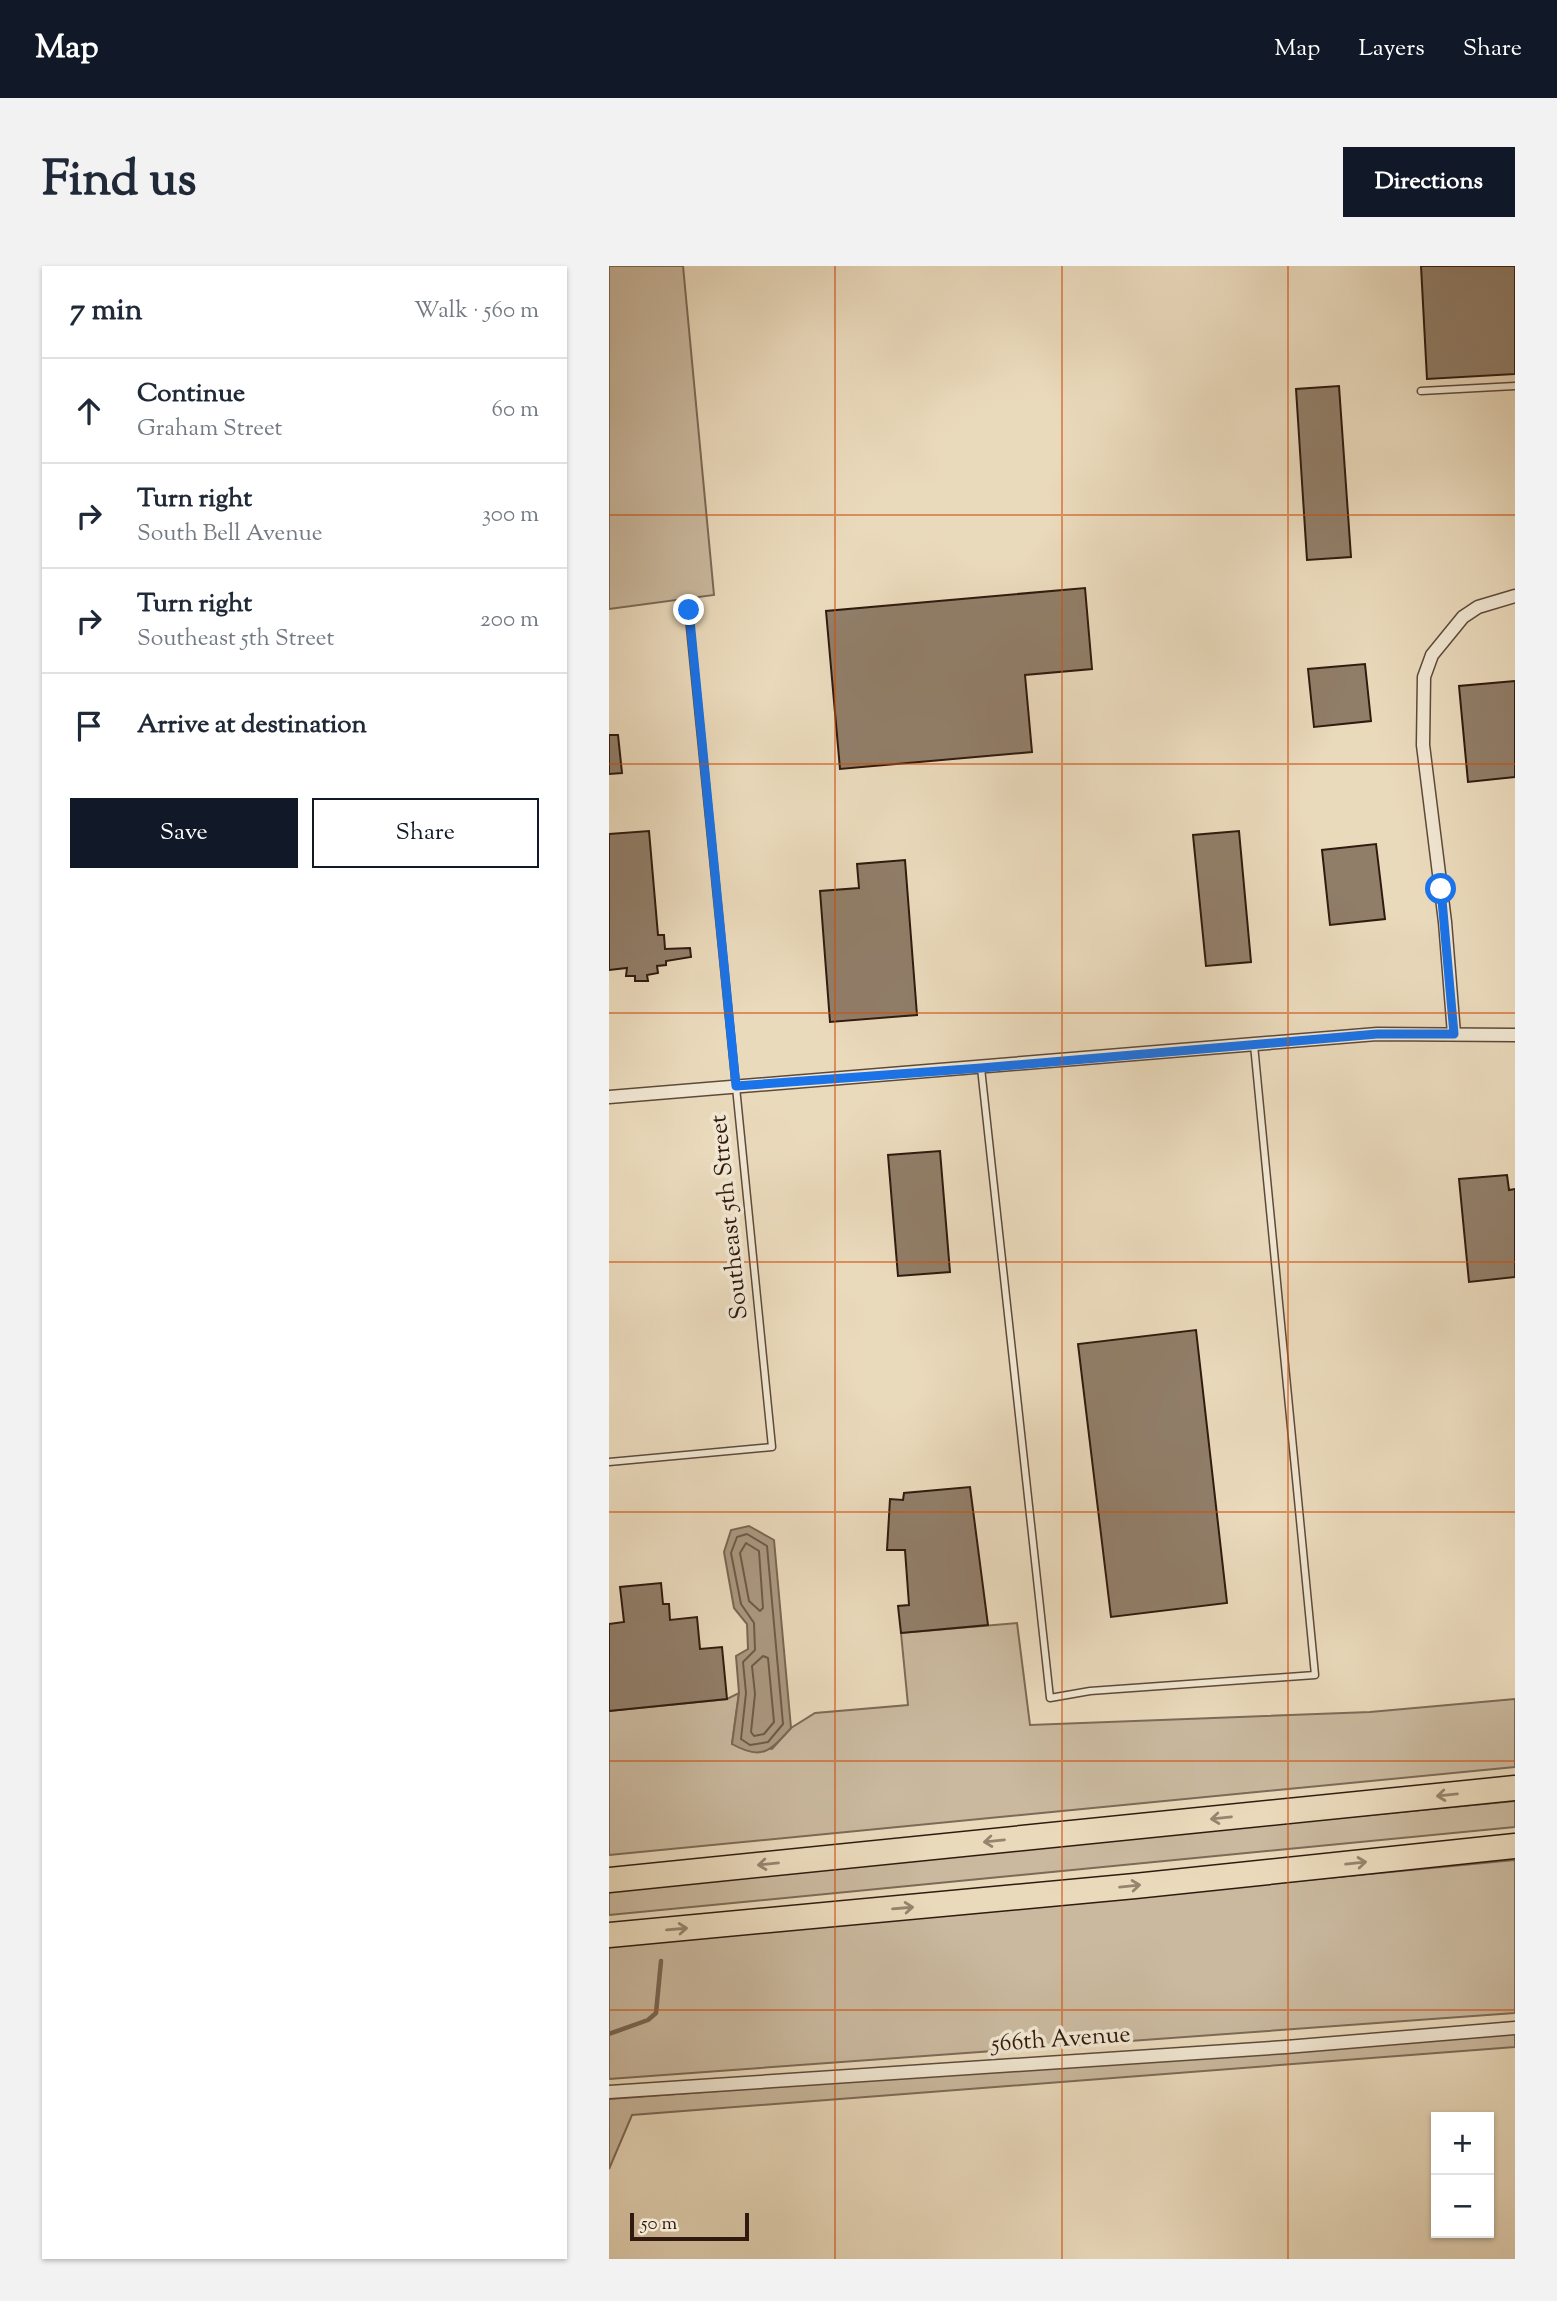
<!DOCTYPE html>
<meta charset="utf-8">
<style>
body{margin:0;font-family:"Sorts Mill Goudy",serif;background:#f2f2f3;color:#1f2937}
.controls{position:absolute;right:21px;bottom:21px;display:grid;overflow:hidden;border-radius:0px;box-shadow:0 2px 5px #0004}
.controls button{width:63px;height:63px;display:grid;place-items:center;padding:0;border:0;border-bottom:2px solid #e0e1e3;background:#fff;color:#1f2937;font:35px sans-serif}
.scale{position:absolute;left:21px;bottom:18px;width:119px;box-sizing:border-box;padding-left:7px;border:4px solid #301a0f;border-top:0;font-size:19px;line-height:24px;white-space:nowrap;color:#301a0f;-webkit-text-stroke:5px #f1e7d3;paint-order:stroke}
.stop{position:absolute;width:21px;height:21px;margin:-16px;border:5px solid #1a73e8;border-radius:50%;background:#fff}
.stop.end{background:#1a73e8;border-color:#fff;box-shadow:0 2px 7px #0008}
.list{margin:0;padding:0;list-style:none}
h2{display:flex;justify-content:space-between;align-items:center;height:91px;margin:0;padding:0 28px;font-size:30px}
h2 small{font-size:23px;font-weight:400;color:#747a83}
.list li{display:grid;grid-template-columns:46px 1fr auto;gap:21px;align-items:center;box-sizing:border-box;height:105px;padding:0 28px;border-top:2px solid #e0e1e3}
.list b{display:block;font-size:26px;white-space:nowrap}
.list p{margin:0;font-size:23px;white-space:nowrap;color:#747a83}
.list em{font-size:23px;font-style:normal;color:#747a83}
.actions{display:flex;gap:14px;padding:21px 28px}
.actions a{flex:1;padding:16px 0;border:2px solid #111827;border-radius:0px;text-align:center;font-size:24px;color:#111827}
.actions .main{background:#111827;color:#fff}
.icon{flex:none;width:38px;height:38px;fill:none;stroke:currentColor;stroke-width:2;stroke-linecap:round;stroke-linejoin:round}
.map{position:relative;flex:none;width:906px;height:1993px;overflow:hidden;border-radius:0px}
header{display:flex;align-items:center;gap:42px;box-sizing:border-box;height:98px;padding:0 35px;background:#111827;color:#fff}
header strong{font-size:33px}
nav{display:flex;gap:38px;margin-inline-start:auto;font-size:24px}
.intro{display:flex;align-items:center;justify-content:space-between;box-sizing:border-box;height:168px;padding:0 42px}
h1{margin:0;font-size:49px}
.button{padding:18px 32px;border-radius:0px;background:#111827;color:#fff;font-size:24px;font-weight:700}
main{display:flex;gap:42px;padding:0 42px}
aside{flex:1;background:#fff;border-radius:0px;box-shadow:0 2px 5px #0004}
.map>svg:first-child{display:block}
.green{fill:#cab99f;stroke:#7d6a57;stroke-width:2}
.water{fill:#ab9981;stroke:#7a6653;stroke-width:2}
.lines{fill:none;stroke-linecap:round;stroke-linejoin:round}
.shore{stroke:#6e5a48;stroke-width:2}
.stream{stroke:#7a6653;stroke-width:4.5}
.building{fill:#917e69;stroke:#301a0f;stroke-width:2}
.service-casing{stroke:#5e4a3a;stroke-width:9}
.minor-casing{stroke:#5e4a3a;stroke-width:15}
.motorway-casing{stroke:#301a0f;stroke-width:27}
.service{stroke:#f1e7d3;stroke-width:6}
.minor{stroke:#f1e7d3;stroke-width:12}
.motorway{stroke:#eadabc;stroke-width:24}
.oneway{stroke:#96846e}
.route{stroke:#1a73e8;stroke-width:9}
.grid{fill:none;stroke:#cc500c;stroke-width:2;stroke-opacity:0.55}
.labels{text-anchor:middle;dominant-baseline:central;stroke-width:7;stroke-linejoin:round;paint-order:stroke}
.street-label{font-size:24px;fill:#301a0f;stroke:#f1e7d3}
</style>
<header>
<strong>Map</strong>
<nav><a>Map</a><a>Layers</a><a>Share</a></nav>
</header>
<div class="intro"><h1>Find us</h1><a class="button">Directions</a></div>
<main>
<aside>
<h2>7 min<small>Walk · 560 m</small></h2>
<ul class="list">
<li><svg class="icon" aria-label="ahead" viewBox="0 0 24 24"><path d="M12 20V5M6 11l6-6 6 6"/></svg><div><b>Continue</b><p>Graham Street</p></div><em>60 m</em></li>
<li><svg class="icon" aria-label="right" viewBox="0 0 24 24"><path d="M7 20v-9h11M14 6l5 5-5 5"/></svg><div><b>Turn right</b><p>South Bell Avenue</p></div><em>300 m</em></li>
<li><svg class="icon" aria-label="right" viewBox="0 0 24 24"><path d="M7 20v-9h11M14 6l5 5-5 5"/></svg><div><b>Turn right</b><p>Southeast 5th Street</p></div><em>200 m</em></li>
<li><svg class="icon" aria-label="arrive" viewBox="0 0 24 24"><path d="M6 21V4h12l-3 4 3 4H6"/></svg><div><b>Arrive at destination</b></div></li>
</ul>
<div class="actions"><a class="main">Save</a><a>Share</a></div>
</aside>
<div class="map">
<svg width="906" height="1993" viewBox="0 0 906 1993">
<rect width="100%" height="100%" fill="#eadabc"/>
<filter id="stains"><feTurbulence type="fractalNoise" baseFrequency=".00286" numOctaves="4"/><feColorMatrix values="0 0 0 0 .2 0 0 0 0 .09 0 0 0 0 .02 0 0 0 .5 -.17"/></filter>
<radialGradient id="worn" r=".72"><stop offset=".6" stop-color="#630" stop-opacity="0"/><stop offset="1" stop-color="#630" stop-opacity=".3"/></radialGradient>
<g class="green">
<polygon points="0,0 74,0 105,329 0,343"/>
<polygon points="408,1357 421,1459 761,1446 906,1433 906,1501 0,1589 0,1445 118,1433 130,1427 123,1478 163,1483 182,1462 206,1447 299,1439 292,1367"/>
<polygon points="906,1535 906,1561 0,1649 0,1622"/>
<polygon points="906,1594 906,1747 0,1813 0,1681"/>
<polygon points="906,1766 906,1781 23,1849 0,1903 0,1833"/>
</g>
<path class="water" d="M140,1260L165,1274L182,1462C161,1485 153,1495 123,1478L130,1427L127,1390L139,1383L138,1358L125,1342L115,1286L122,1264Z"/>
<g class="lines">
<g class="shore">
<polygon points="138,1268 158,1280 174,1458 159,1476 141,1479 132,1473 137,1427 134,1396 146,1384 145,1357 132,1338 122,1287 128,1271"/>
<polygon points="137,1277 150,1285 154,1342 151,1345 140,1335 131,1287"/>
<polygon points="154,1390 159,1392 165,1456 155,1468 145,1470 142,1466 146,1428 143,1400"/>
</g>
<polyline class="stream" points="0,1768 39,1754 47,1747 52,1695"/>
</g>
<g class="building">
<polygon points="812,0 906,0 906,108 818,113"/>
<polygon points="730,120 742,291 698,294 687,123"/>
<polygon points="476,322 483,403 416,409 423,486 231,503 217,345"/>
<polygon points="756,398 762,455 705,461 699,403"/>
<polygon points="906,415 906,511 859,516 850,420"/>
<polygon points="0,469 9,469 13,507 0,508"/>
<polygon points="40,565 49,669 55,669 56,683 81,682 82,691 57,695 57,699 48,700 49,707 38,709 39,715 26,715 26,710 17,710 18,702 0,704 0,568"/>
<polygon points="630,565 642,696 597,700 584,569"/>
<polygon points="767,578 776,653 721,659 713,584"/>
<polygon points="296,594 308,749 221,756 211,625 250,622 248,598"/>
<polygon points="331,885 341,1006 289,1010 279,889"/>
<polygon points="898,909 900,924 906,923 906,1011 860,1016 850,913"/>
<polygon points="587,1064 618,1337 502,1351 469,1078"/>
<polygon points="361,1221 379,1359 292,1367 289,1340 300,1339 296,1284 278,1284 281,1233 294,1234 295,1227"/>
<polygon points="52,1317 54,1338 60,1338 61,1354 88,1351 91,1383 113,1381 118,1433 0,1445 0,1358 15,1356 11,1321"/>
</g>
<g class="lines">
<g class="service-casing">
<g id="service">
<polyline points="812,125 906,120"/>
<polyline points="372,802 441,1432 481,1425 706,1409 645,779"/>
<polyline points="0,1196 163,1181 79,341"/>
</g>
</g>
<g class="minor-casing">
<g id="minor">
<polyline points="845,768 836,656 814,479 815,411 823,389 854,351 869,341 906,330"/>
<polyline points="0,831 768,768 906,769"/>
<polyline points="0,1826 677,1781 906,1762"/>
</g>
</g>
<g class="motorway-casing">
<g id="motorway">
<polyline points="0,1614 906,1522"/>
<polyline points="0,1669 526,1620 906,1580"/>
</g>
</g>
<use href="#service" class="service"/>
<use href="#minor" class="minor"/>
<use href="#motorway" class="motorway"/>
</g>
<defs><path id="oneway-shaft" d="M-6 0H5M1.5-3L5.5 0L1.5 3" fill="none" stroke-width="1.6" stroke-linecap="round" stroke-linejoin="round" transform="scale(1.75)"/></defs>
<g class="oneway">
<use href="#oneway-shaft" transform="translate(838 1529) rotate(174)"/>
<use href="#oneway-shaft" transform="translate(612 1552) rotate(174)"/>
<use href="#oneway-shaft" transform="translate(385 1575) rotate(174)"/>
<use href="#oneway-shaft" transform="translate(747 1597) rotate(-6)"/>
<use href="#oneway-shaft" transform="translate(159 1598) rotate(174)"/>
<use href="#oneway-shaft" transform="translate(521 1620) rotate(-6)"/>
<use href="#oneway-shaft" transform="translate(294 1642) rotate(-5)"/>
<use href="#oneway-shaft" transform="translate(68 1663) rotate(-5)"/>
</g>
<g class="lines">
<polyline class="route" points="80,344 127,820 372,802 768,768 845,768 832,623"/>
</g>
<path class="grid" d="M226,0V1993M453,0V1993M679,0V1993M0,249H906M0,498H906M0,747H906M0,996H906M0,1246H906M0,1495H906M0,1744H906"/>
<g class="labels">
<g class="street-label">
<text transform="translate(121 951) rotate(-96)">Southeast 5th Street</text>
<text transform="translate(452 1774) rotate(-4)">566th Avenue</text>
</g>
</g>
<rect width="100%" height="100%" filter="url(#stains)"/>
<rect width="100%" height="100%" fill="url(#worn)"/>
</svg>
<div class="controls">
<button>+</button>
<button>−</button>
</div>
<div class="scale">50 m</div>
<div class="stop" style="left:832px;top:623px"></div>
<div class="stop end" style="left:80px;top:344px"></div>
</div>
</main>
